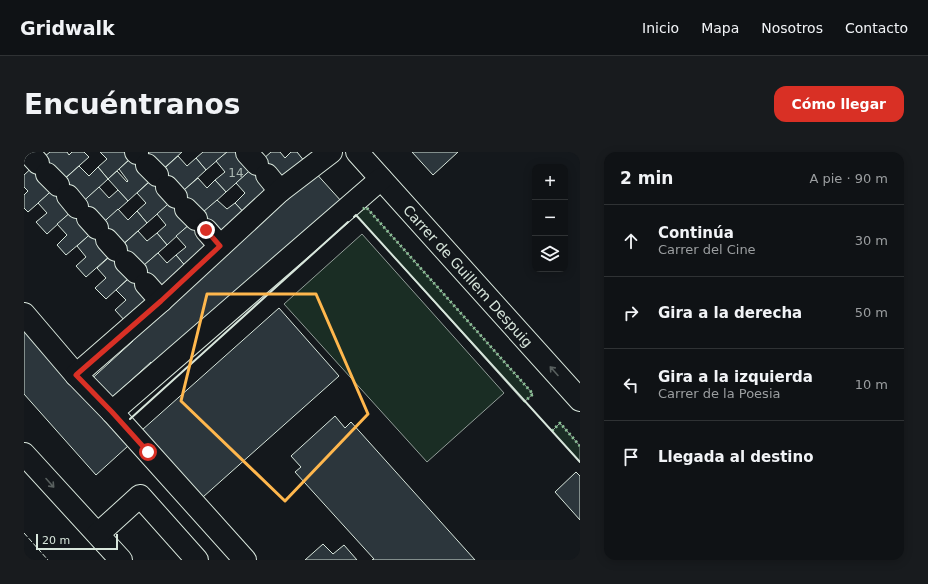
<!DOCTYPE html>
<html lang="es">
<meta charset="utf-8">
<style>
body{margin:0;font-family:"DejaVu Sans",sans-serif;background:#181b1e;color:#f1f3f6}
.controls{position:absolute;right:12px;top:12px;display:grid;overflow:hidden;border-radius:8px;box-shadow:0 2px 10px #0003}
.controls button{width:36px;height:36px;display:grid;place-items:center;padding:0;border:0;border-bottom:1px solid #2f3234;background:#0f1215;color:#f1f3f6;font:20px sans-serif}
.scale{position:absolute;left:12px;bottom:10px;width:82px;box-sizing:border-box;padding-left:4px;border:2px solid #d8e6dc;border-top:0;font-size:11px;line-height:14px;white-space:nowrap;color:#d8e6dc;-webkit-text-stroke:3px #14181c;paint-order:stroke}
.stop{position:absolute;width:12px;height:12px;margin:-9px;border:3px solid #d93025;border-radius:50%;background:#fff}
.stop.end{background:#d93025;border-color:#fff;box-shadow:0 1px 4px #0008}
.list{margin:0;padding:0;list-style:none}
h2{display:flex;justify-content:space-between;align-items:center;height:52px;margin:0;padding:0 16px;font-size:17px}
h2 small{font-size:13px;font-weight:400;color:#9b9ea0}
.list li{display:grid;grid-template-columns:26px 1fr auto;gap:12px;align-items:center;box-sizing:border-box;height:72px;padding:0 16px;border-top:1px solid #2f3234}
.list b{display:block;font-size:15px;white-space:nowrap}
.list p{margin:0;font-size:13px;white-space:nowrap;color:#9b9ea0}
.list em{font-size:13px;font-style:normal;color:#9b9ea0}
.icon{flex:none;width:22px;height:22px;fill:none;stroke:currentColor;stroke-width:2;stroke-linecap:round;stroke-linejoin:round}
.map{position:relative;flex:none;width:556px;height:408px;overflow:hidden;border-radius:12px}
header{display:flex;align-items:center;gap:24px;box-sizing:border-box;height:56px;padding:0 20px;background:#0f1215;border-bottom:1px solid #2f3234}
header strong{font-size:19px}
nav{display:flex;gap:22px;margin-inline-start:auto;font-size:14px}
.intro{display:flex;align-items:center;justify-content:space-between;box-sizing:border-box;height:96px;padding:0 24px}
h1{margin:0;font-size:28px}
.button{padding:10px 18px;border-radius:12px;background:#d93025;color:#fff;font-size:14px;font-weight:700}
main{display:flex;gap:24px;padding:0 24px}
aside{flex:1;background:#0f1215;border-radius:12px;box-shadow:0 2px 10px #0003}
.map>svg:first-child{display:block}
.green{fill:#1a2d24;stroke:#939e99}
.building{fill:#2c363c;stroke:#d8e6dc}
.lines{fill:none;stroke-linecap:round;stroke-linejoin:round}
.minor-casing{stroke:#d8e6dc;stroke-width:24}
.minor{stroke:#14181c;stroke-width:22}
.hedge{stroke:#8ac095;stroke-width:3;stroke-dasharray:2 3;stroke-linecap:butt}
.fence{stroke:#d8e6dc;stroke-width:1;stroke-dasharray:5 2;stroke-linecap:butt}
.wall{stroke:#d8e6dc;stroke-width:2}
.oneway{stroke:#59605f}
.route{stroke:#d93025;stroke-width:5}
.marked{fill:none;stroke:#ffb74d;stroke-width:3;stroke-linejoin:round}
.labels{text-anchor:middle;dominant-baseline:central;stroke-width:3;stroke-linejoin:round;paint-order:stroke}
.number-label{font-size:12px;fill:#adbab4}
.street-label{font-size:14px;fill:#d8e6dc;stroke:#14181c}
</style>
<header>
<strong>Gridwalk</strong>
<nav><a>Inicio</a><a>Mapa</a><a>Nosotros</a><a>Contacto</a></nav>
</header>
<div class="intro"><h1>Encuéntranos</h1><a class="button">Cómo llegar</a></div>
<main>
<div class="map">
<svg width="556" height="408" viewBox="0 0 556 408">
<rect width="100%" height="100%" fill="#14181c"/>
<g class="green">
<polygon points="342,55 509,242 500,250 332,63"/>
<polygon points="338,82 480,241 403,310 260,152"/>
<polygon points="536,271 556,294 556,310 528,279"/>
</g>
<g class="building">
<polygon points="26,0 43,0 45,3 48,0 60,0 65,5 39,28 14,10"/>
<polygon points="76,0 104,0 108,5 84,27 74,15 83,7"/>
<polygon points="114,0 158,0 138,18"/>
<polygon points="179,0 203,0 182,18 172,6"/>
<polygon points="203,0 220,0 228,17 202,40 191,28 201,20 192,9"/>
<polygon points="247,0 256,0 261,6 267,0 273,0 281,10 258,31 238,8"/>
<polygon points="388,0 434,0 409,23"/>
<polygon points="113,1 128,27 104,49 84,27 93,19 103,30 104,29 95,17"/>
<polygon points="154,4 163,14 172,6 182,18 158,40 133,23"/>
<polygon points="14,10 29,38 4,60 0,56 0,43 4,39 0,35 0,23"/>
<polygon points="232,13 248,39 222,63 211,51 221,41 212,31"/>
<polygon points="55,14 65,24 74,15 84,27 59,50 35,32"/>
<polygon points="289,18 318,50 133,216 127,210 81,252 62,232 109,189 104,184"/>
<polygon points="133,23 148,49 123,71 113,59 122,51 113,41"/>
<polygon points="174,26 183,36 191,28 202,40 178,62 153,44"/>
<polygon points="35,32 48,59 23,82 12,70 23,61 14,51"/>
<polygon points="75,35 85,46 94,38 104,49 78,72 54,54"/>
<polygon points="153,44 167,71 143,93 133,81 142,73 133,62"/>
<polygon points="193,48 203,57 211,51 222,63 198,84 172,66"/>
<polygon points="54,54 68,81 42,103 33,93 43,83 33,72"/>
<polygon points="94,57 104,68 113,59 123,71 98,93 73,76"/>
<polygon points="172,67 187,94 163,116 152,103 162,95 152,84"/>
<polygon points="73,76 88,102 62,125 52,114 62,105 53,94"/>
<polygon points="114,79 123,89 133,81 143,93 118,115 93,98"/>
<polygon points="93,98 107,124 82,147 71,136 82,126 73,116"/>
<polygon points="134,101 143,111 152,103 163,116 138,138 112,120"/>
<polygon points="112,120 128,147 102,170 91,158 102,148 92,138"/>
<polygon points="255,156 315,224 179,345 118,278"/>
<polygon points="0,177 104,294 72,323 0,242"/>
<polygon points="311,264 321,276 327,270 451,408 348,408 350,407 271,320 277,315 267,304"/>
<polygon points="552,320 556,324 556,368 531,340"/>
<polygon points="299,392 309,402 320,393 333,408 281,408"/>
</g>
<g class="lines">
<g class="minor-casing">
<g id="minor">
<polyline points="112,0 113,1"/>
<polyline points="333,0 556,248"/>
<polyline points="5,1 14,11"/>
<polyline points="223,1 233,12"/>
<polyline points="123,13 133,23"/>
<polyline points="23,22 34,33"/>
<polyline points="243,23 256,39"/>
<polyline points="143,35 152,45"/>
<polyline points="44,44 53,55"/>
<polyline points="162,57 172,67"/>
<polyline points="64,66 73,76"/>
<polyline points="182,78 196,94"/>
<polyline points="83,88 92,98"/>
<polyline points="102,110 112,120"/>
<polyline points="122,132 137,149"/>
<polyline points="0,162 52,223 88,260 221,408"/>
<polyline points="52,223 137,149 256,39 307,0"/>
<polyline points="88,260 357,27"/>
<polyline points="0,302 97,408"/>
<polyline points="74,382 116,344 173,408"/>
</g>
</g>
<use href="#minor" class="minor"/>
<g class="hedge">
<polyline points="339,57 342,55 509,242 500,250"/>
<polyline points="528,279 536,271 556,294"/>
</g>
<polyline class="fence" points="0,381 24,408"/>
<g class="wall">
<polyline points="330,65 332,63 556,310"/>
<polyline points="106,267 324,70"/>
</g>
</g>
<defs><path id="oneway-shaft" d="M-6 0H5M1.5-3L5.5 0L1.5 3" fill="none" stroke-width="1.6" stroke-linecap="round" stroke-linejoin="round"/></defs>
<g class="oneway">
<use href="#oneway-shaft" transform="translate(530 219) rotate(-132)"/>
<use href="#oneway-shaft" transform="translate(26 331) rotate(48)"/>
</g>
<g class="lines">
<polyline class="route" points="124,300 88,260 52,223 137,149 196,94 182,78"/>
</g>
<path class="marked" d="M183,142H292L344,262L261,349L157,249Z"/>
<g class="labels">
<g class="number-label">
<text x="212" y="21">14</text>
</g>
<g class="street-label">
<text transform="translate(444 124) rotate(48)">Carrer de Guillem Despuig</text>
</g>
</g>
</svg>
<div class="controls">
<button>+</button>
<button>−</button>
<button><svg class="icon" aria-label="layers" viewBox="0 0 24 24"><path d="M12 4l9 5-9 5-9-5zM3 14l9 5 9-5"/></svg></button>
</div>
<div class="scale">20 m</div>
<div class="stop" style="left:124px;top:300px"></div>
<div class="stop end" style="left:182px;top:78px"></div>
</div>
<aside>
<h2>2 min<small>A pie · 90 m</small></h2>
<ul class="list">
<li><svg class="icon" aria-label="ahead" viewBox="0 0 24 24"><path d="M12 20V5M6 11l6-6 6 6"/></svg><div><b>Continúa</b><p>Carrer del Cine</p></div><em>30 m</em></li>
<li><svg class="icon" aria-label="right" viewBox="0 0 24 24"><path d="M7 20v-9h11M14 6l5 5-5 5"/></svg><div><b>Gira a la derecha</b></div><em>50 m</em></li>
<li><svg class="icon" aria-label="left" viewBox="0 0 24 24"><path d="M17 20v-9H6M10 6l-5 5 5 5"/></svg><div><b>Gira a la izquierda</b><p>Carrer de la Poesia</p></div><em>10 m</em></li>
<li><svg class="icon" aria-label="arrive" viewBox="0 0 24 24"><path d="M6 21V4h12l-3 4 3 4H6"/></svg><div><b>Llegada al destino</b></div></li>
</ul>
</aside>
</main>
